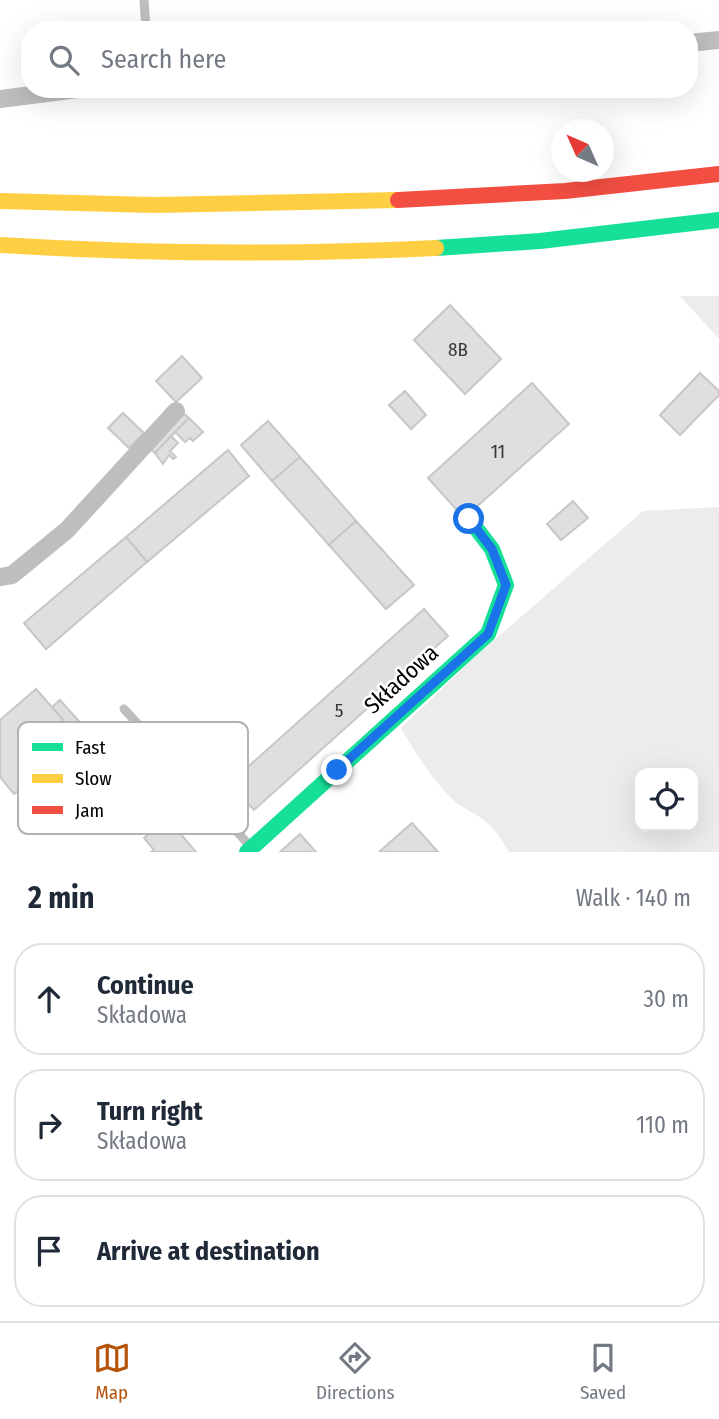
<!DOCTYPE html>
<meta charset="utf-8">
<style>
body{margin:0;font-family:"Fira Sans Condensed",sans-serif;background:#f6f6f7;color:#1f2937}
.controls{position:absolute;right:21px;bottom:21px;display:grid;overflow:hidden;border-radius:14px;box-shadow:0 7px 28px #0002}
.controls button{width:63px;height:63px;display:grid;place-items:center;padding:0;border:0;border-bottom:2px solid #e0e1e3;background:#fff;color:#1f2937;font:35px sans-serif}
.compass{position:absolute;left:551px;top:119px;width:63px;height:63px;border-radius:50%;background:#fff;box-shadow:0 7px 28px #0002;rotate:315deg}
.stop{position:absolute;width:21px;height:21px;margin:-16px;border:5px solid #1a73e8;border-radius:50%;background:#fff}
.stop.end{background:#1a73e8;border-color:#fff;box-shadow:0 2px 7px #0008}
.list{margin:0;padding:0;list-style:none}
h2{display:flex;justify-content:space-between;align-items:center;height:91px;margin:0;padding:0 28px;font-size:30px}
h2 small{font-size:23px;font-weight:400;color:#747a83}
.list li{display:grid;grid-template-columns:46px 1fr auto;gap:21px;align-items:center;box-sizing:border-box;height:112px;margin:0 14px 14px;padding:0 14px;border:2px solid #e0e1e3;border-radius:28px}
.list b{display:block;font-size:26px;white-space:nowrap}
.list p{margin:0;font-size:23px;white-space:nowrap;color:#747a83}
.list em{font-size:23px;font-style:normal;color:#747a83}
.icon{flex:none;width:38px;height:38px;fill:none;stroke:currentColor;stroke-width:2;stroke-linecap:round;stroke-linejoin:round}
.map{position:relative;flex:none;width:719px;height:852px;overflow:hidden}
.search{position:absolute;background:#fff;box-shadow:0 7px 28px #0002;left:21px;right:21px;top:21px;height:77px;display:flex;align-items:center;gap:18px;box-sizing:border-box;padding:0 24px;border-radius:28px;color:#747a83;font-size:26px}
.sheet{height:469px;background:#fff}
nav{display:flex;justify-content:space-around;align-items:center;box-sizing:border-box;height:98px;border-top:2px solid #e0e1e3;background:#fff;font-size:19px;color:#747a83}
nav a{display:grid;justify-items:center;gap:4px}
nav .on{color:#b45309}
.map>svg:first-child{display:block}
.green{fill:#ececec;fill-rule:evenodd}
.building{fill:#dfdfdf;stroke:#c7c7c7;stroke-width:2}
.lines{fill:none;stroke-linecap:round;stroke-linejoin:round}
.lane{stroke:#bebebe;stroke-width:9}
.street{stroke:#bebebe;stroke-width:18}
.fast{stroke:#16e098;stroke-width:16}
.slow{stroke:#ffcf43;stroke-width:16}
.jam{stroke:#f24e42;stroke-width:16}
.route{stroke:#1a73e8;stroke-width:9}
.labels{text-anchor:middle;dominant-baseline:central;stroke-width:5;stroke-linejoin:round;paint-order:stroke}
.number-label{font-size:19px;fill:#383838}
.street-label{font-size:23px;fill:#000;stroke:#fff}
.key{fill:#fff;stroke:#b2b2b2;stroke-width:2}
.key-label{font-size:19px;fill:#000}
</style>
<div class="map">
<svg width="719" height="852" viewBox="0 0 719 852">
<rect width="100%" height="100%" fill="#fff"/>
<g class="green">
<polygon points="680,296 719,296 719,339"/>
<path d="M719,507V852H509C502,839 493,827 481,818C473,812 464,809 457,803C434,783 416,754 401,728L477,655L643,511ZM640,773H693V826H640Z"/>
</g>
<g class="building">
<polygon points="450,305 501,359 465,394 414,340"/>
<polygon points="182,356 202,378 176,402 156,381"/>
<polygon points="700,373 719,391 719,395 680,435 660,415"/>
<polygon points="532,383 569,424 464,518 428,478"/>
<polygon points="405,391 426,415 411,429 389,405"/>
<polygon points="182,412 189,418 155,453 148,447"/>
<polygon points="123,413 144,433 129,448 108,428"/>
<polygon points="189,418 203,432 193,441 190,438 185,442 175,432"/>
<polygon points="268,421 300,457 272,481 241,445"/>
<polygon points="171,436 178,443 170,451 176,457 173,459 169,455 163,464 155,453"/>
<polygon points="228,450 249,476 147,562 126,537"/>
<polygon points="300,457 356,521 329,545 272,481"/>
<polygon points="573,501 588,518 561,540 547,524"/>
<polygon points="356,521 414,585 386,609 329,545"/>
<polygon points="126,537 147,562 46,649 24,623"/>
<polygon points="424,609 448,636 254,810 230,783"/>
<polygon points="36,689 79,738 14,794 0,777 0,720"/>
<polygon points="60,700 86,729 79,738 52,707"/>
<polygon points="168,819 196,852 151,852 154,850 144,838"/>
<polygon points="412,823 438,852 379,852"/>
<polygon points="300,834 316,852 280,852"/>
</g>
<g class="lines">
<g class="lane">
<polyline points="144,0 146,30"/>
<polyline points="124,709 251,847"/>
</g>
<g class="street">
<polyline points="689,43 719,40"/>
<polyline points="0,99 78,89"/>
<polyline points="0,577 12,575 67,530 176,411"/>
</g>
<g class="fast">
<polyline points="436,248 540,241 719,220"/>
<polyline points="247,852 488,634 506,585 492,549 469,519"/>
</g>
<g class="slow">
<polyline points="0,201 154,205 398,200"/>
<path d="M0,245C146,254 290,255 436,248"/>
</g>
<polyline class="jam" points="398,200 565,191 719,174"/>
</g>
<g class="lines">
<polyline class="route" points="337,770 488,634 506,585 492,549 469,519"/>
</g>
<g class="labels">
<g class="number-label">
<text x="458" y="349">8B</text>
<text x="498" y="451">11</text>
<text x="339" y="710">5</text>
</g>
<g class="street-label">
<text transform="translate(401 679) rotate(-42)">Składowa</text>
</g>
</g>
<rect x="18" y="722" width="230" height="112" rx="10" class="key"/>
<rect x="32" y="743" width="31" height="8" fill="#16e098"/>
<rect x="32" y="774" width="31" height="9" fill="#ffcf43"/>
<rect x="32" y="806" width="31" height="8" fill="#f24e42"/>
<g class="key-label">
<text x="75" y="754">Fast</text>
<text x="75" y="785">Slow</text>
<text x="75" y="817">Jam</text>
</g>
</svg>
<div class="controls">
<button><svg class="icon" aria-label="locate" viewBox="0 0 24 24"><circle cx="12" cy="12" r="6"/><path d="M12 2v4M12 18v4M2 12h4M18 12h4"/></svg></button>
</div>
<svg class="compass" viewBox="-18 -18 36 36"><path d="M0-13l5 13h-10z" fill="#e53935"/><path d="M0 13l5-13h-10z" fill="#747a83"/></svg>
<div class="stop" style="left:469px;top:519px"></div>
<div class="stop end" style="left:337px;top:770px"></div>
<div class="search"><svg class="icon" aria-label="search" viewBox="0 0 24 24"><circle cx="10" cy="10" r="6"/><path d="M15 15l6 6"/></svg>Search here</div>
</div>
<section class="sheet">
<h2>2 min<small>Walk · 140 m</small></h2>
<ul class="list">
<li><svg class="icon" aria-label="ahead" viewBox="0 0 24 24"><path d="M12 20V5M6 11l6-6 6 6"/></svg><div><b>Continue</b><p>Składowa</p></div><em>30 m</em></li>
<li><svg class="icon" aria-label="right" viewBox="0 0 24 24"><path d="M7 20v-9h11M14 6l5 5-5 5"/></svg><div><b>Turn right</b><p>Składowa</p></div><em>110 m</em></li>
<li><svg class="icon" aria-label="arrive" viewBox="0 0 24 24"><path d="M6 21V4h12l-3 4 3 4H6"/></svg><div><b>Arrive at destination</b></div></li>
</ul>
</section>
<nav>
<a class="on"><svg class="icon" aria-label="map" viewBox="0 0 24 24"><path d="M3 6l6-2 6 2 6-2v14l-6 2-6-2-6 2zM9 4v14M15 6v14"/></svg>Map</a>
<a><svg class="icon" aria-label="directions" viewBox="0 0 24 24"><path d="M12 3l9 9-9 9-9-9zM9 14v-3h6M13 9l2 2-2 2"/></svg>Directions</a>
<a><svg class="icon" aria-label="saved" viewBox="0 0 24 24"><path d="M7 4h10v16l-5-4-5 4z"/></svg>Saved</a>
</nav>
